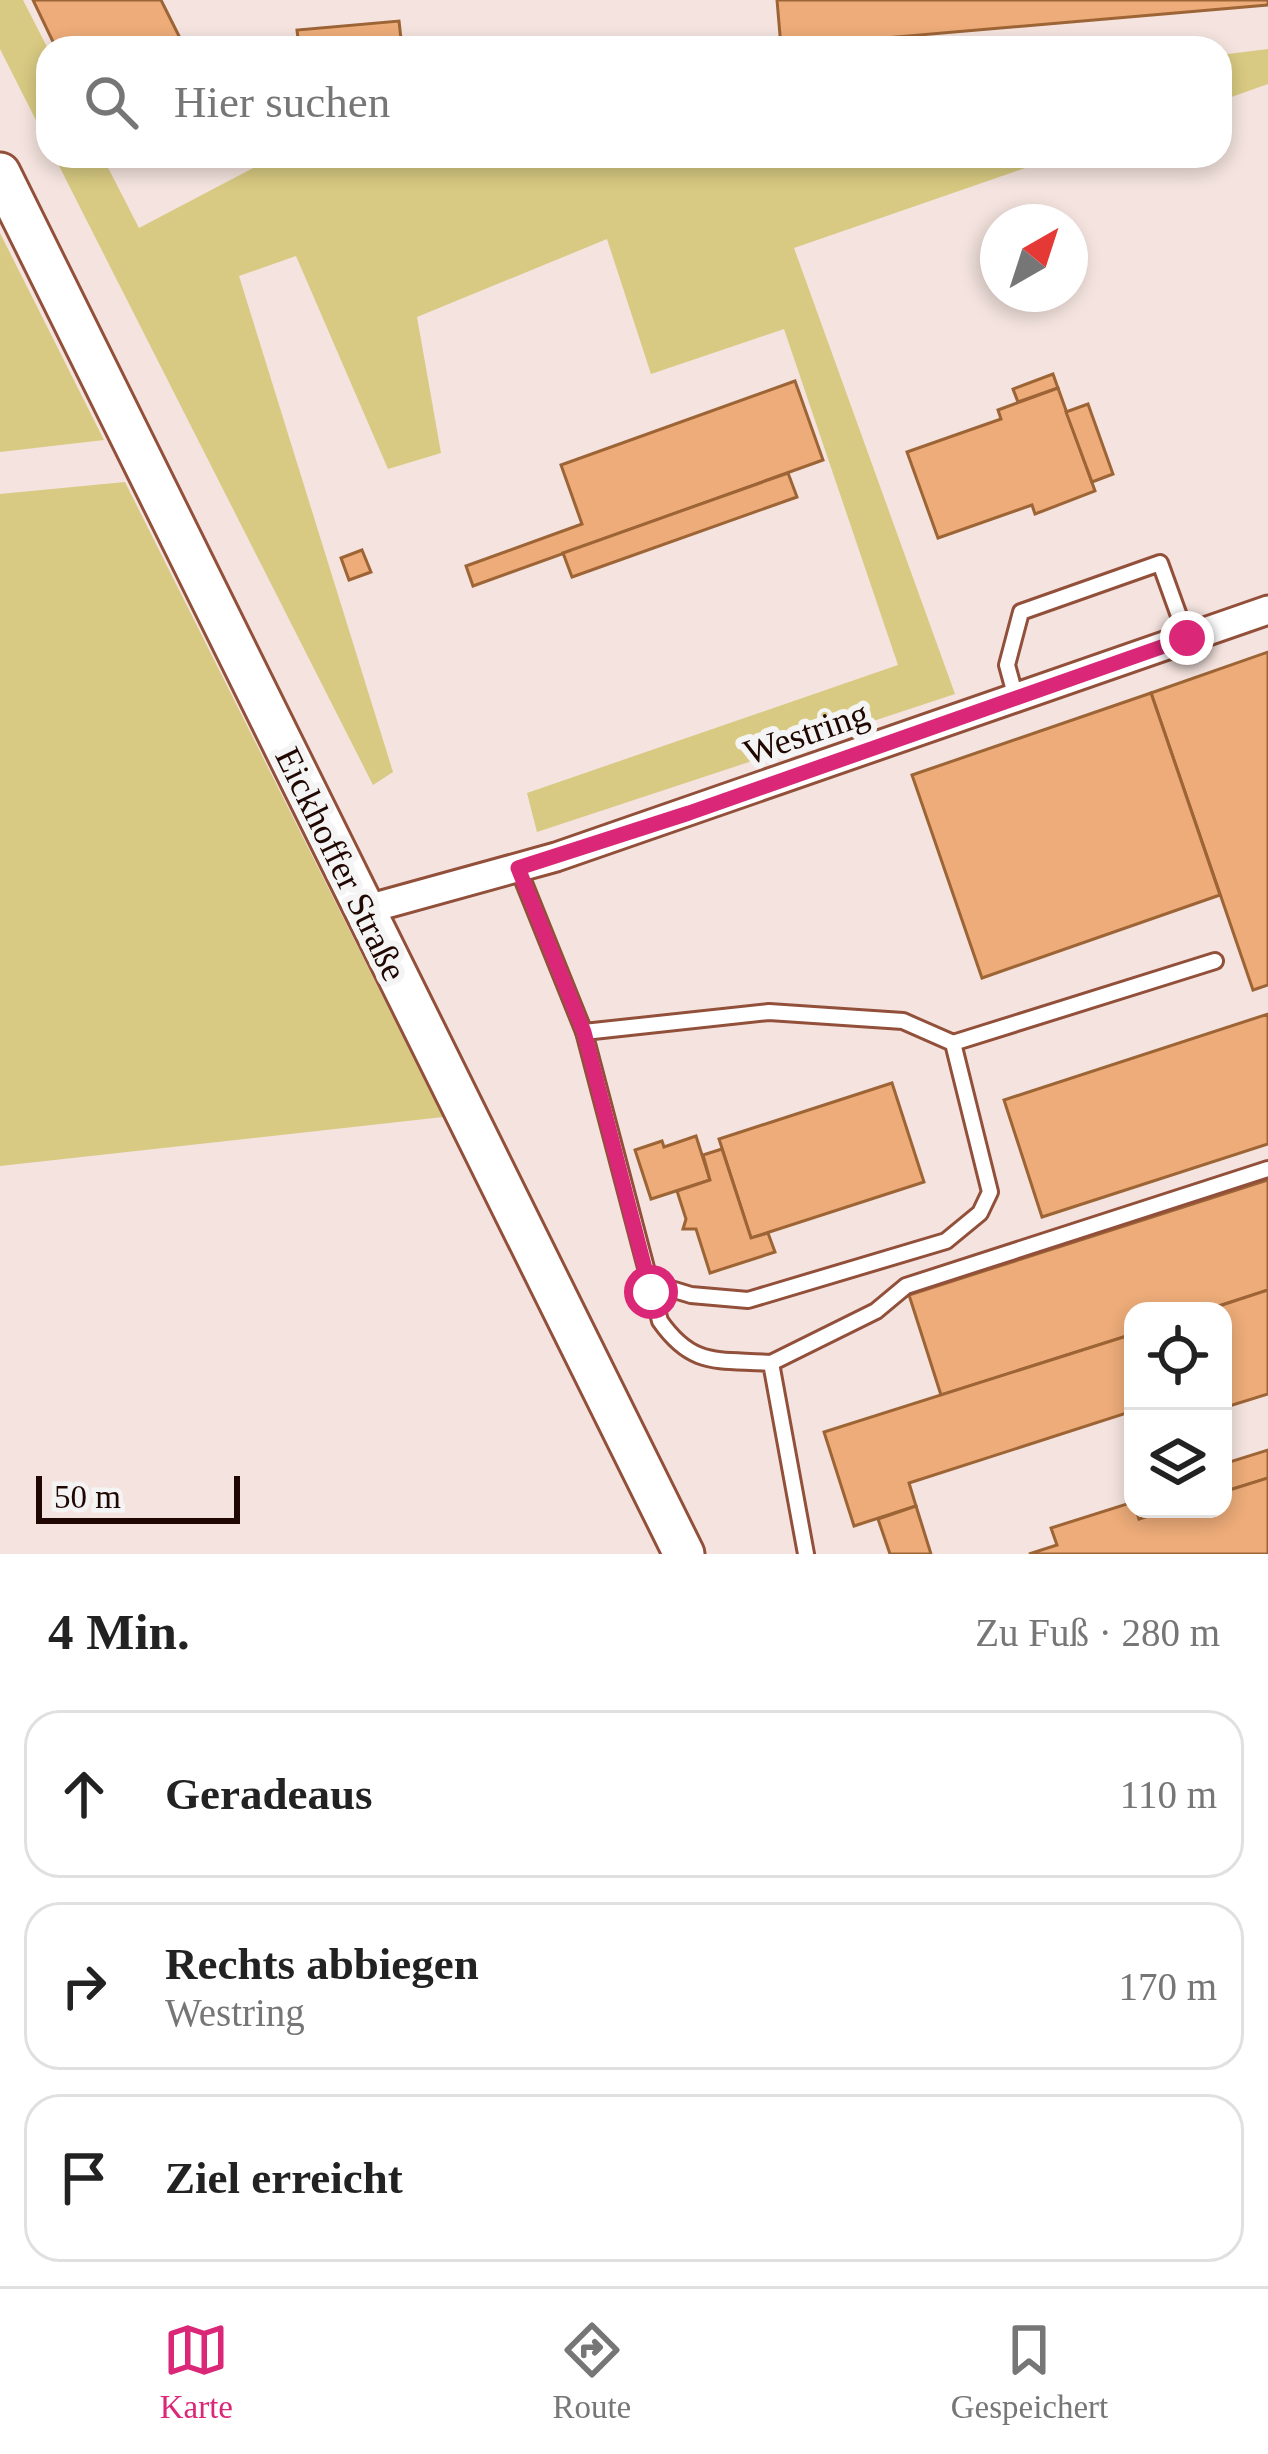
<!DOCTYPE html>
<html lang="de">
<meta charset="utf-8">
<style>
body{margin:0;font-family:"Times New Roman",serif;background:#f6f6f6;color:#222}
.controls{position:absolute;right:36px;bottom:36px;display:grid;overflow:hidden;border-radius:24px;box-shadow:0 6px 18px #0003}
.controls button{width:108px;height:108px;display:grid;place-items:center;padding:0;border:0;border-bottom:3px solid #e0e0e0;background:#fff;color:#222;font:60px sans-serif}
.compass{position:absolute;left:980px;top:204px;width:108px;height:108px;border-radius:50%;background:#fff;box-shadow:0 6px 18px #0003;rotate:39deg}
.scale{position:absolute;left:36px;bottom:30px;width:204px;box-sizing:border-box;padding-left:12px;border:6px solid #200702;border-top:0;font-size:33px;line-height:42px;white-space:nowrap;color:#200702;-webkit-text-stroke:9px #f4f4f4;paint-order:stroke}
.stop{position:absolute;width:36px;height:36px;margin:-27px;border:9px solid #db2777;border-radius:50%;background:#fff}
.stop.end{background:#db2777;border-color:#fff;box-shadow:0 3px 12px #0008}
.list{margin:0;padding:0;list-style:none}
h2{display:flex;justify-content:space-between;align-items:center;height:156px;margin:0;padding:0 48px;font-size:51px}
h2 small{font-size:39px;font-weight:400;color:#767676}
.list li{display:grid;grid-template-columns:78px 1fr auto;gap:36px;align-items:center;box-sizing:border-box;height:168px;margin:0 24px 24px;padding:0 24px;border:3px solid #e0e0e0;border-radius:36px}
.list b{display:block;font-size:45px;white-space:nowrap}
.list p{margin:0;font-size:39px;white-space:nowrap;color:#767676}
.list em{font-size:39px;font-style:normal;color:#767676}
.icon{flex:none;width:66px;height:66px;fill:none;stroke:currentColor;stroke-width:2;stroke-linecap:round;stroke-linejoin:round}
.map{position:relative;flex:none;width:1268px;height:1554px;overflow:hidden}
.search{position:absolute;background:#fff;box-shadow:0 6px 18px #0003;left:36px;right:36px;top:36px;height:132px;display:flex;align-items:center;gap:30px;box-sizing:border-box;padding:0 42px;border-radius:36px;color:#767676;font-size:45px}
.sheet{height:732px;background:#fff}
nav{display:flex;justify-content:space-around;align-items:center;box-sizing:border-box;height:168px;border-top:3px solid #e0e0e0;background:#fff;font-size:33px;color:#767676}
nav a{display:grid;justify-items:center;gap:6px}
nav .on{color:#db2777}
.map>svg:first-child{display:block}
.green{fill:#d8ca82}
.building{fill:#edac79;stroke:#9d6436;stroke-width:3}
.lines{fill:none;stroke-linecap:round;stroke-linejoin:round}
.lane-casing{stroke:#924f3a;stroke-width:20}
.street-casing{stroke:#924f3a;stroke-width:33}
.secondary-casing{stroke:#924f3a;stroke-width:45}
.lane{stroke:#fff;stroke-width:14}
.street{stroke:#fff;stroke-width:27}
.secondary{stroke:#fff;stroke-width:39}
.route{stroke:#db2777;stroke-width:15}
.labels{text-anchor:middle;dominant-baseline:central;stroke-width:12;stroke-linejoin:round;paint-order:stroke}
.street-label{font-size:36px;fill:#200702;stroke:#f4f4f4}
</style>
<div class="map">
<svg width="1268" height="1554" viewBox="0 0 1268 1554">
<rect width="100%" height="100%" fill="#f4e3de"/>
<g class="green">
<polygon points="0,0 23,0 48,49 48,144 0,49"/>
<polygon points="1268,49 1268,84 1220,101 1220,55"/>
<polygon points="54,156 102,156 139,228 276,156 1060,156 794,248 955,694 537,832 527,793 898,665 784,329 651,374 607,239 417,317 441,453 388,469 296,256 239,276 393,772 373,785"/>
<polygon points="0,233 104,440 0,452"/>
<polygon points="125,482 443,1117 0,1166 0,494"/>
</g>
<g class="building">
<polygon points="33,0 161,0 185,48 56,48"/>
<polygon points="777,0 1268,0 1268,5 781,47"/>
<polygon points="399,21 402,48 299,48 297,30"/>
<polygon points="1053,374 1058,388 1018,402 1013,389"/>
<polygon points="795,381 823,460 473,586 466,566 582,524 561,465"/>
<polygon points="1058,388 1095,491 1035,514 1032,505 938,538 907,452 1001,419 998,410"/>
<polygon points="1088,404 1113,474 1092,482 1066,412"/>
<polygon points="788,473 797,497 572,577 563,553"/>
<polygon points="362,550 371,572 349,580 341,558"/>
<polygon points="1268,652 1268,985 1253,990 1151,693"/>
<polygon points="1151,693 1220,895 982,978 912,775"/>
<polygon points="1268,1014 1268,1144 1042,1217 1004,1100"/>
<polygon points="892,1083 924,1182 751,1238 719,1139"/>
<polygon points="696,1136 710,1180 651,1199 635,1150 662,1141 664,1147"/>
<polygon points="722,1149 751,1238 768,1233 775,1252 710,1273 696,1229 683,1229 686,1219 677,1191 710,1180 703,1155"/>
<polygon points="1268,1180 1268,1290 1203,1311 1133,1311 1133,1334 941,1395 909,1295"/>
<polygon points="1268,1290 1268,1394 1223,1408 1223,1311 1204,1311"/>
<polygon points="1133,1334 1133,1411 909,1483 916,1506 854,1526 824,1432"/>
<polygon points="1268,1450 1268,1478 1223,1492 1223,1464"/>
<polygon points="1268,1478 1268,1554 1029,1554 1057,1545 1051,1528 1133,1502 1139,1519 1170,1509 1223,1509 1223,1492"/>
<polygon points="916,1506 931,1554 890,1554 878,1519"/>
</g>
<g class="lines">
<g class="lane-casing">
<g id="lane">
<polyline points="1016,698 1007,665 1021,612 1160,563 1187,638"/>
<polyline points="518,868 584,1032 769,1012 903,1021 953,1043 990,1192 980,1213 946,1241 748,1300 691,1295 648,1282"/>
<path d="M584,1032L660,1321C693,1368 718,1359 771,1363L806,1554"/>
<polyline points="953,1043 1215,961"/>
<polyline points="771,1363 876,1311 906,1286 1268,1169"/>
</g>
</g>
<g class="street-casing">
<polyline id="street" points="364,910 556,857 1268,610"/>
</g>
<g class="secondary-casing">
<polyline id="secondary" points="0,173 684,1554"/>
</g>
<use href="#lane" class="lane"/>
<use href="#street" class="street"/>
<use href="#secondary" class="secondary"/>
</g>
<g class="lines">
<polyline class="route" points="651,1292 584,1032 518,868 689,813 1187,638"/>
</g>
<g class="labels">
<g class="street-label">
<text transform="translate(806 733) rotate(-19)">Westring</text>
<text transform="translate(341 864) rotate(64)">Eickhoffer Straße</text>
</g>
</g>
</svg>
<div class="controls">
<button><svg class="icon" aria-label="locate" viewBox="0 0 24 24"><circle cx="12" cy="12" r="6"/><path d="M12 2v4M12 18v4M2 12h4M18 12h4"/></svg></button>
<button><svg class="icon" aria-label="layers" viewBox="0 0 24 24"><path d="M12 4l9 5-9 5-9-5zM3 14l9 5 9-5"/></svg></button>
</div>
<svg class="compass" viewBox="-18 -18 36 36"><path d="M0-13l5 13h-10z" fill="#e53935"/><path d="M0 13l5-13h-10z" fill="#767676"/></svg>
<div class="scale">50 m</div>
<div class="stop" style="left:651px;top:1292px"></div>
<div class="stop end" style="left:1187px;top:638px"></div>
<div class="search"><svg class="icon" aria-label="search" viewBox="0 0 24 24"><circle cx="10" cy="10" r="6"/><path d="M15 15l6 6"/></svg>Hier suchen</div>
</div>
<section class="sheet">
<h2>4 Min.<small>Zu Fuß · 280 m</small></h2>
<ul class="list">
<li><svg class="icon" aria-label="ahead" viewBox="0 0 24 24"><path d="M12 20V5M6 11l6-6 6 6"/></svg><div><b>Geradeaus</b></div><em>110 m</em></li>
<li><svg class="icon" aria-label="right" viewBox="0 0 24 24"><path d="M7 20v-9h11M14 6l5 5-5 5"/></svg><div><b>Rechts abbiegen</b><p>Westring</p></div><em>170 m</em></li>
<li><svg class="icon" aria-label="arrive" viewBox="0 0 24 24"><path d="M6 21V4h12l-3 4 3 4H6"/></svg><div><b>Ziel erreicht</b></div></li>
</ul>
</section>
<nav>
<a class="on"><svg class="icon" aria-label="map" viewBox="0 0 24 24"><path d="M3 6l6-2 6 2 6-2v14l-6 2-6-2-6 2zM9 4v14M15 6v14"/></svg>Karte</a>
<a><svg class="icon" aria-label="directions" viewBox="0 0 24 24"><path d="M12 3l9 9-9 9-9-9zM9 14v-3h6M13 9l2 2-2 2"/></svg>Route</a>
<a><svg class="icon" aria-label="saved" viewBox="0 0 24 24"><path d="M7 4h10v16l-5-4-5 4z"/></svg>Gespeichert</a>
</nav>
